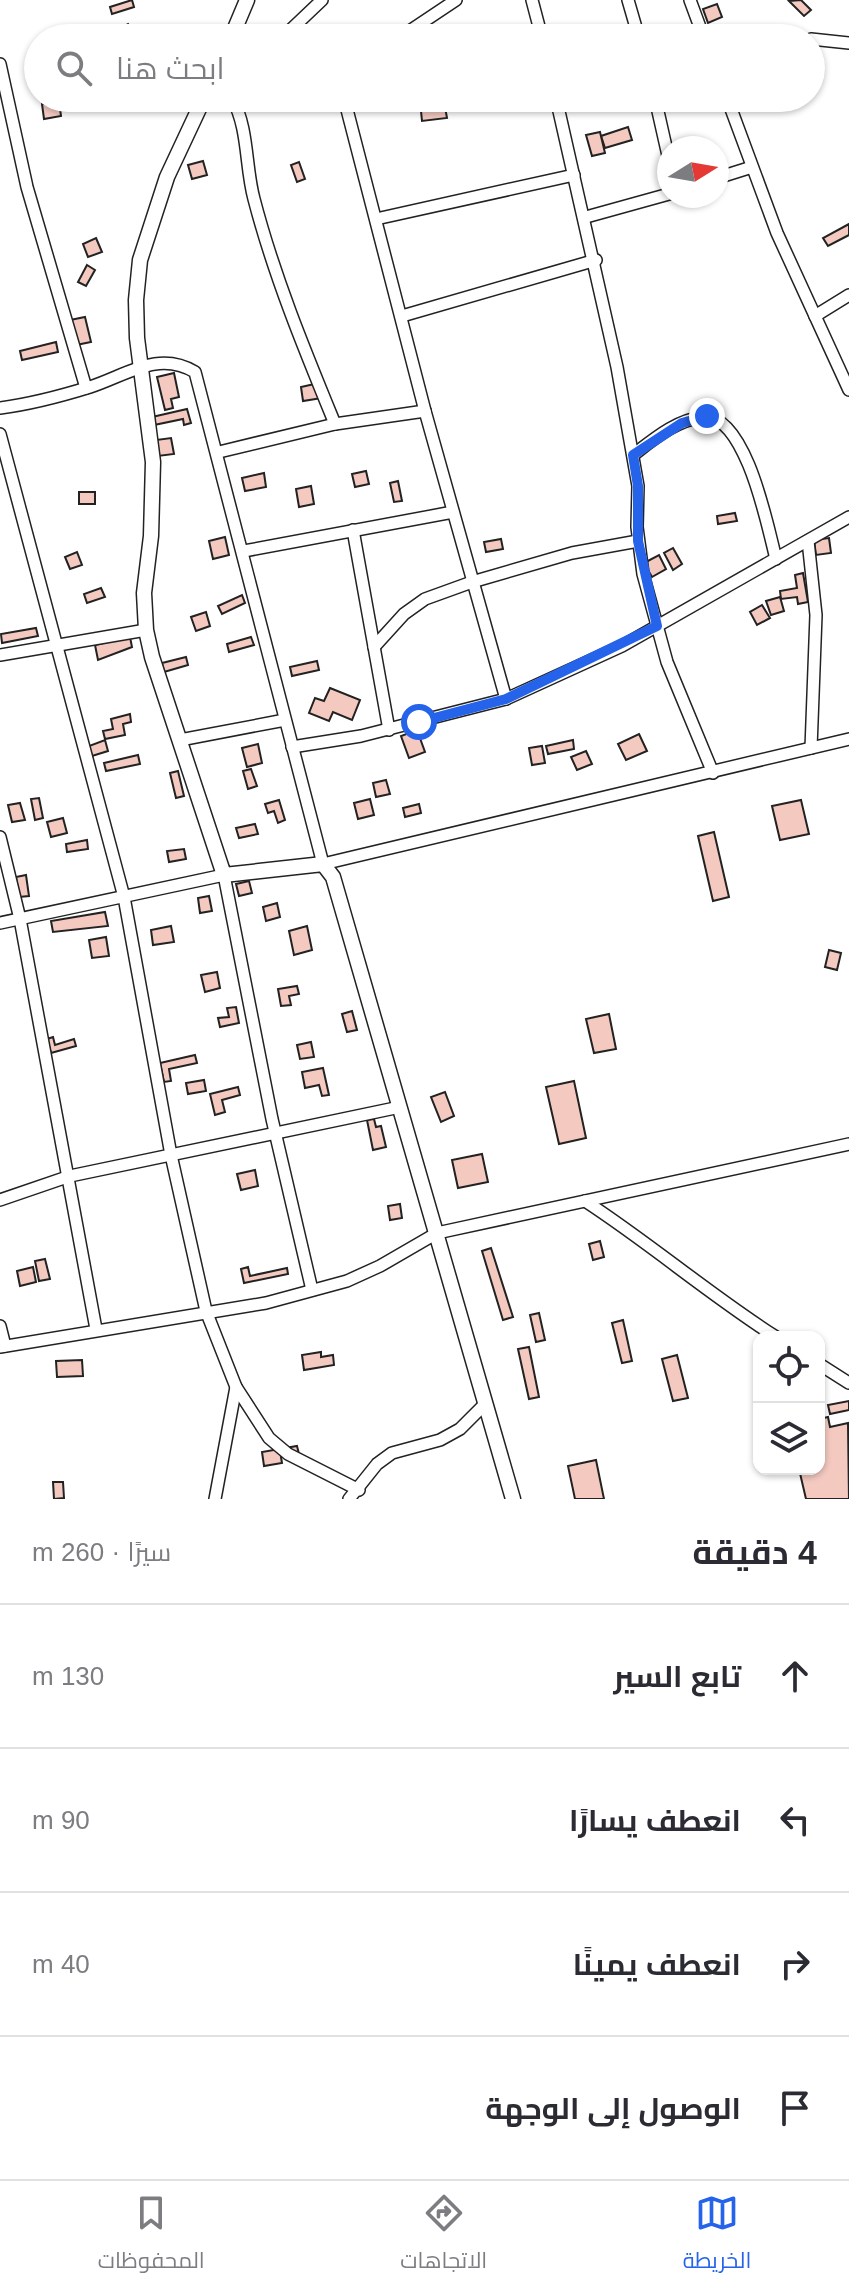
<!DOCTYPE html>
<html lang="ar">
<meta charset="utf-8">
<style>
body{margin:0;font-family:Helvetica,Cairo,sans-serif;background:#f7f7f7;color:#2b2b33;direction:rtl}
.controls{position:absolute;right:24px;bottom:24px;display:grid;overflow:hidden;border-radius:16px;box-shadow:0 2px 6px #0004}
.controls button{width:72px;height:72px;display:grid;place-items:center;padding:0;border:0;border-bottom:2px solid #e1e1e2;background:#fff;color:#2b2b33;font:40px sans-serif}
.compass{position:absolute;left:657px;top:136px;width:72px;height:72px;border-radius:50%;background:#fff;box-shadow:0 2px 6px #0004;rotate:79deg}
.stop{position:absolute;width:24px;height:24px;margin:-18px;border:6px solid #2563eb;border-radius:50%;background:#fff}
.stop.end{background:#2563eb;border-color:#fff;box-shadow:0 2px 8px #0008}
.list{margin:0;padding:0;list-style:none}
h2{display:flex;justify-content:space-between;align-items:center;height:104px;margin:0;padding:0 32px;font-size:34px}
h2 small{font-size:26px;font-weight:400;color:#7c7c81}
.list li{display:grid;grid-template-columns:52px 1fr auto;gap:24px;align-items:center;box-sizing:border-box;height:144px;padding:0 32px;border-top:2px solid #e1e1e2}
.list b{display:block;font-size:30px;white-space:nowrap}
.list em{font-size:26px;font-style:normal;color:#7c7c81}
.icon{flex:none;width:44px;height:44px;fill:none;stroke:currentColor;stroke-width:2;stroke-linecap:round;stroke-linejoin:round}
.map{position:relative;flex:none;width:849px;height:1499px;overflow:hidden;direction:ltr}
.search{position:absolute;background:#fff;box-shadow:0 2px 6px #0004;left:24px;right:24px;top:24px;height:88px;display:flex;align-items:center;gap:20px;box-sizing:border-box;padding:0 28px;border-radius:44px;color:#7c7c81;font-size:30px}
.sheet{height:680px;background:#fff}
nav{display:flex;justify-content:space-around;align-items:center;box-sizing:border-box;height:112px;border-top:2px solid #e1e1e2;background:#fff;font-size:22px;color:#7c7c81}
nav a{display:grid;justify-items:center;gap:4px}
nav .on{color:#2563eb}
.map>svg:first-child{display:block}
.building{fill:#f3c9c0;stroke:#222;stroke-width:2}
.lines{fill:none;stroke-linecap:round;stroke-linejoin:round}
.minor-casing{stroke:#222;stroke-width:14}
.tertiary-casing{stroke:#222;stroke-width:17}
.minor{stroke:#fff;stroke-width:11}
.tertiary{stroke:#fff;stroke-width:14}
.route{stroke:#2563eb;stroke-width:10}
</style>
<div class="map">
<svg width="849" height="1499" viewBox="0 0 849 1499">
<rect width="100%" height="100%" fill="#fff"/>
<g class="building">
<polygon points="132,0 134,7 112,14 110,7"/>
<polygon points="801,0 811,10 804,16 789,1"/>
<polygon points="717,4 722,17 708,23 703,9"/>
<polygon points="128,24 132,31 119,38 109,38 107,35"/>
<polygon points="59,101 61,116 44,119 42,104"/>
<polygon points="445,107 447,118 422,121 421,111"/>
<polygon points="628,127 632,140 605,148 601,136"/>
<polygon points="600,132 605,153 592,156 586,135"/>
<polygon points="203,161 207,175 192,179 188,165"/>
<polygon points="299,162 305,179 297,182 291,165"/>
<polygon points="849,224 849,235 828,246 823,238"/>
<polygon points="96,238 102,252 88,257 83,244"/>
<polygon points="87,265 95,270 86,286 78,282"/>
<polygon points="85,317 91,342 76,345 70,320"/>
<polygon points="56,342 58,352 22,360 20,351"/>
<polygon points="174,373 179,397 171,399 173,408 165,410 157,377"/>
<polygon points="319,383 322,398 303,401 301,387"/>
<polygon points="187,409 191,423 184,425 183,419 154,425 152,417"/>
<polygon points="171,438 174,454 158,456 156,440"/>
<polygon points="366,471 369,484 355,487 352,474"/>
<polygon points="264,473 266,487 245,491 242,478"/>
<polygon points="398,481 402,501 394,502 390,483"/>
<polygon points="311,486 314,504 299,507 296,489"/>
<rect x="79" y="492" width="16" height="12"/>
<polygon points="735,513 737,521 718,524 717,516"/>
<polygon points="225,537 229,555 213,559 209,541"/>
<polygon points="829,538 831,553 816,555 814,540"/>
<polygon points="501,539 503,549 486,552 484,542"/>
<polygon points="673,548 682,564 673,570 664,553"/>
<polygon points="77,552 82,565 70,569 65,557"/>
<polygon points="659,555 666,569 652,577 644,563"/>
<polygon points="803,573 808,602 798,604 797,597 781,599 780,591 797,588 795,575"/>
<polygon points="101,588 105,597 87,603 84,594"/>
<polygon points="242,595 245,603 222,614 218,606"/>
<polygon points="780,597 784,611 771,615 766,601"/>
<polygon points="762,605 770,618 757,625 750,612"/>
<polygon points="206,612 210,626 196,631 191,617"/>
<polygon points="36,628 38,636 2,643 1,634"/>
<polygon points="130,637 132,647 98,660 95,645"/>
<polygon points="251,637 254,645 229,652 227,644"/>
<polygon points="186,657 188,665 164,672 162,663"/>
<polygon points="317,661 319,670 292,676 290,667"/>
<polygon points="330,688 360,700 352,720 333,712 329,721 309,713 315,698 324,701"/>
<polygon points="130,714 131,722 123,724 125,735 105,739 103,731 113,729 111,719"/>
<polygon points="417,730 425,752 409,758 401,736"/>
<polygon points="639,734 647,751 626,760 618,744"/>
<polygon points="105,740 108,751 92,756 89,746"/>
<polygon points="573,740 574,749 548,754 546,746"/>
<polygon points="258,744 262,763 247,767 242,748"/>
<polygon points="542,746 545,763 532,765 529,748"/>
<polygon points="586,751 592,764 577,770 571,757"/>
<polygon points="138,755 140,764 106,771 104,763"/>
<polygon points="251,769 257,786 248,789 243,771"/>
<polygon points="178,771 184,796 176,798 170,773"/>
<polygon points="386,780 390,794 376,797 373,783"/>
<polygon points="39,798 43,818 35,820 31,799"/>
<polygon points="370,799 374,815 358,819 354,803"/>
<polygon points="279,800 285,820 278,823 274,811 268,813 265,804"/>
<polygon points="801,800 809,834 780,840 772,806"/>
<polygon points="20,803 25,820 12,822 8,805"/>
<polygon points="419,804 421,813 405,817 403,808"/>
<polygon points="63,818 67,833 51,837 47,822"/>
<polygon points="255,824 258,834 239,838 236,828"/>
<polygon points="714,832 729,897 713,901 698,836"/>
<polygon points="87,840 88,849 67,852 66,844"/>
<polygon points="184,849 186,859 169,862 167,851"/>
<polygon points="26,875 29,896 19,897 16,877"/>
<polygon points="249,881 252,893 239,896 236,884"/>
<polygon points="209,896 212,911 200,913 198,898"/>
<polygon points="277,903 280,917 266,921 263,907"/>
<polygon points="105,912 108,926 53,932 51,921"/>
<polygon points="171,926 174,942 153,945 151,930"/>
<polygon points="307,926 312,950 294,955 289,931"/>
<polygon points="106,937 109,956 92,958 89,940"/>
<polygon points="829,950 841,953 837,970 825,967"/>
<polygon points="217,972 220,988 205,992 201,975"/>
<polygon points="297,986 299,994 289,996 291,1005 281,1006 278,989"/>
<polygon points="236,1007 239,1023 220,1027 218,1018 229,1017 227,1008"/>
<polygon points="352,1011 357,1030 347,1032 342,1014"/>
<polygon points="609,1014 616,1049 594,1053 586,1019"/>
<polygon points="53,1037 55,1045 74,1039 76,1046 51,1053 47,1039"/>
<polygon points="311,1042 314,1057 300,1059 297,1045"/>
<polygon points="195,1055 197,1063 169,1069 171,1081 164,1082 160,1063"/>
<polygon points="323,1068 329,1095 322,1096 319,1085 305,1088 302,1072"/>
<polygon points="204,1080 206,1091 188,1094 186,1083"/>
<polygon points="574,1081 586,1138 559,1144 546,1087"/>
<polygon points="238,1087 240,1095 222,1100 225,1112 215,1115 210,1094"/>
<polygon points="445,1092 454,1116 441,1122 431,1097"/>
<polygon points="374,1119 376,1127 381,1126 386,1147 373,1150 367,1120"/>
<polygon points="482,1154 488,1182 458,1188 452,1160"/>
<polygon points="255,1170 258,1186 241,1190 237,1174"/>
<polygon points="400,1204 402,1218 390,1220 388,1206"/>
<polygon points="600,1241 604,1257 593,1260 589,1244"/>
<polygon points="491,1248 513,1317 503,1320 482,1251"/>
<polygon points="45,1259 50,1279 39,1281 35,1261"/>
<polygon points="33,1267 36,1282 20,1286 17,1271"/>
<polygon points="248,1267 250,1276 287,1268 288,1274 244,1283 241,1269"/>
<polygon points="539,1313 545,1340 536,1342 530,1315"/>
<polygon points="623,1320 632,1361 622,1363 612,1323"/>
<polygon points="529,1347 539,1397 529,1399 518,1349"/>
<polygon points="321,1352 321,1357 333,1355 334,1365 304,1370 302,1355"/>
<polygon points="677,1355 688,1398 673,1401 662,1359"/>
<polygon points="82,1360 83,1376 57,1377 56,1361"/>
<polygon points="849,1401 849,1410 830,1414 828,1405"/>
<polygon points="828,1417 830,1427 848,1423 849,1499 806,1499 799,1469 819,1469 819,1419"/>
<polygon points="297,1446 299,1454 281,1457 282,1463 264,1466 262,1452"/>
<polygon points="596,1460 604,1499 575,1499 568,1466"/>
<polygon points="53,1482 63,1482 64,1498 54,1499"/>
</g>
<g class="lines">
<g class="minor-casing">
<g id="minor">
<polyline points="532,0 542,38"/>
<polyline points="628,0 639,38"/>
<polyline points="690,0 704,38"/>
<polyline points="236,28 250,38"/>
<polyline points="282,38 322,0"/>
<polyline points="399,38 456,0"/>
<polyline points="811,39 849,43"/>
<polyline points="0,64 27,187 86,388"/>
<path d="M232,98C249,129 245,166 254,199C274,276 305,351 335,424"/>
<polyline points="344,98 425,411 506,699"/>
<polyline points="556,98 617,367 638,486 637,527 643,574 667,662 713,773"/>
<polyline points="655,98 669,160"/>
<polyline points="727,98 777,233 849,390"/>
<polyline points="717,178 752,167"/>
<polyline points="586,217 669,194"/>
<polyline points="376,219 574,175"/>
<polyline points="402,316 596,260"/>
<polyline points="815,316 849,295"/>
<path d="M0,408C31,404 61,396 90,387C127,375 158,350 195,372L323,864L849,739"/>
<polyline points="0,434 124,897 171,1155 206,1311 236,1387 269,1438 288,1454 359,1490"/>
<polyline points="219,452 335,424 425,411"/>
<path d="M633,455C654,439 676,420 703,417C746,413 768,528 776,559"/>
<polyline points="353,530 389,730"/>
<polyline points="808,541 816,615 811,748"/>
<polyline points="244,551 453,512"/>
<polyline points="374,647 404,614 425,599 472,582 572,553 638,541"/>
<polyline points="0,655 146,630"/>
<polyline points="180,740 285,720"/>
<polyline points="292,747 361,736 506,699 622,646 849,517"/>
<polyline points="0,837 20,919 96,1329"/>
<polyline points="0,923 224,875 272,1119 312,1290"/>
<polyline points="0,1200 70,1176 400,1107"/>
<path d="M585,1201C651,1244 710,1295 776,1337"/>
<polyline points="0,1326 5,1346"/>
<polyline points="0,1347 266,1303 347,1281 380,1266 437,1233 849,1144"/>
<polyline points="819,1364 849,1383"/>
<polyline points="215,1499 236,1387"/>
<polyline points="349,1499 377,1464 392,1453 440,1440 460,1429 486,1403"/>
</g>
</g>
<g class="tertiary-casing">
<g id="tertiary">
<polyline points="231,38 247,0"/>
<polyline points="204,98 167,177 140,260 136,300 137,338 153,462 151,536 144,593 146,630 152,657 224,875 323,864 333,877 513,1499"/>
</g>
</g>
<use href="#minor" class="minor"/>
<use href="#tertiary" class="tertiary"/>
</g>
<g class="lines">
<polyline class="route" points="419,722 506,699 657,626 638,541 638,486 633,455 682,423 707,416"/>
</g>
</svg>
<div class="controls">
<button><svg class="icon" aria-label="locate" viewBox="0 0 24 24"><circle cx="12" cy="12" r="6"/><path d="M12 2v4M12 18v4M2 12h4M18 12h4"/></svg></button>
<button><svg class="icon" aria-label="layers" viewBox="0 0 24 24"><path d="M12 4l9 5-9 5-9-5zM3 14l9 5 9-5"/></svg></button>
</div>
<svg class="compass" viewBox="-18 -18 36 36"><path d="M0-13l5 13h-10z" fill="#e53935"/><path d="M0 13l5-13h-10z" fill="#7c7c81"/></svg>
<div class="stop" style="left:419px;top:722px"></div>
<div class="stop end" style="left:707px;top:416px"></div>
<div class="search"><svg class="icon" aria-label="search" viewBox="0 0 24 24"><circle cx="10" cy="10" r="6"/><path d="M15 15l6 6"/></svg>ابحث هنا</div>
</div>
<section class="sheet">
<h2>4 دقيقة<small>سيرًا · 260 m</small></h2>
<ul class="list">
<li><svg class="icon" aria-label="ahead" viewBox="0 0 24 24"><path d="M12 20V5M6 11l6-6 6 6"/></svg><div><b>تابع السير</b></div><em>130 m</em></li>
<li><svg class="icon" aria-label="left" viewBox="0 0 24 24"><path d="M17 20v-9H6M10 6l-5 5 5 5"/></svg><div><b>انعطف يسارًا</b></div><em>90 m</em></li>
<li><svg class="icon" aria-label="right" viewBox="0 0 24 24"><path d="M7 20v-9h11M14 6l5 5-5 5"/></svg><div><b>انعطف يمينًا</b></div><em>40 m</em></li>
<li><svg class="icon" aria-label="arrive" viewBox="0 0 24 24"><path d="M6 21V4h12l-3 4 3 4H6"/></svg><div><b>الوصول إلى الوجهة</b></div></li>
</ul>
</section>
<nav>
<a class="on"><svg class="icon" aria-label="map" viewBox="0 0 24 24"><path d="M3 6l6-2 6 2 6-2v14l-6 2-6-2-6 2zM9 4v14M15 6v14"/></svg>الخريطة</a>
<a><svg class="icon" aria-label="directions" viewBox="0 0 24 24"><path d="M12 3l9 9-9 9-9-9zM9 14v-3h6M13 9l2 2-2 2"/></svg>الاتجاهات</a>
<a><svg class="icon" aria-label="saved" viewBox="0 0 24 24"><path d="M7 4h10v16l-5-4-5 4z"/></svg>المحفوظات</a>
</nav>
